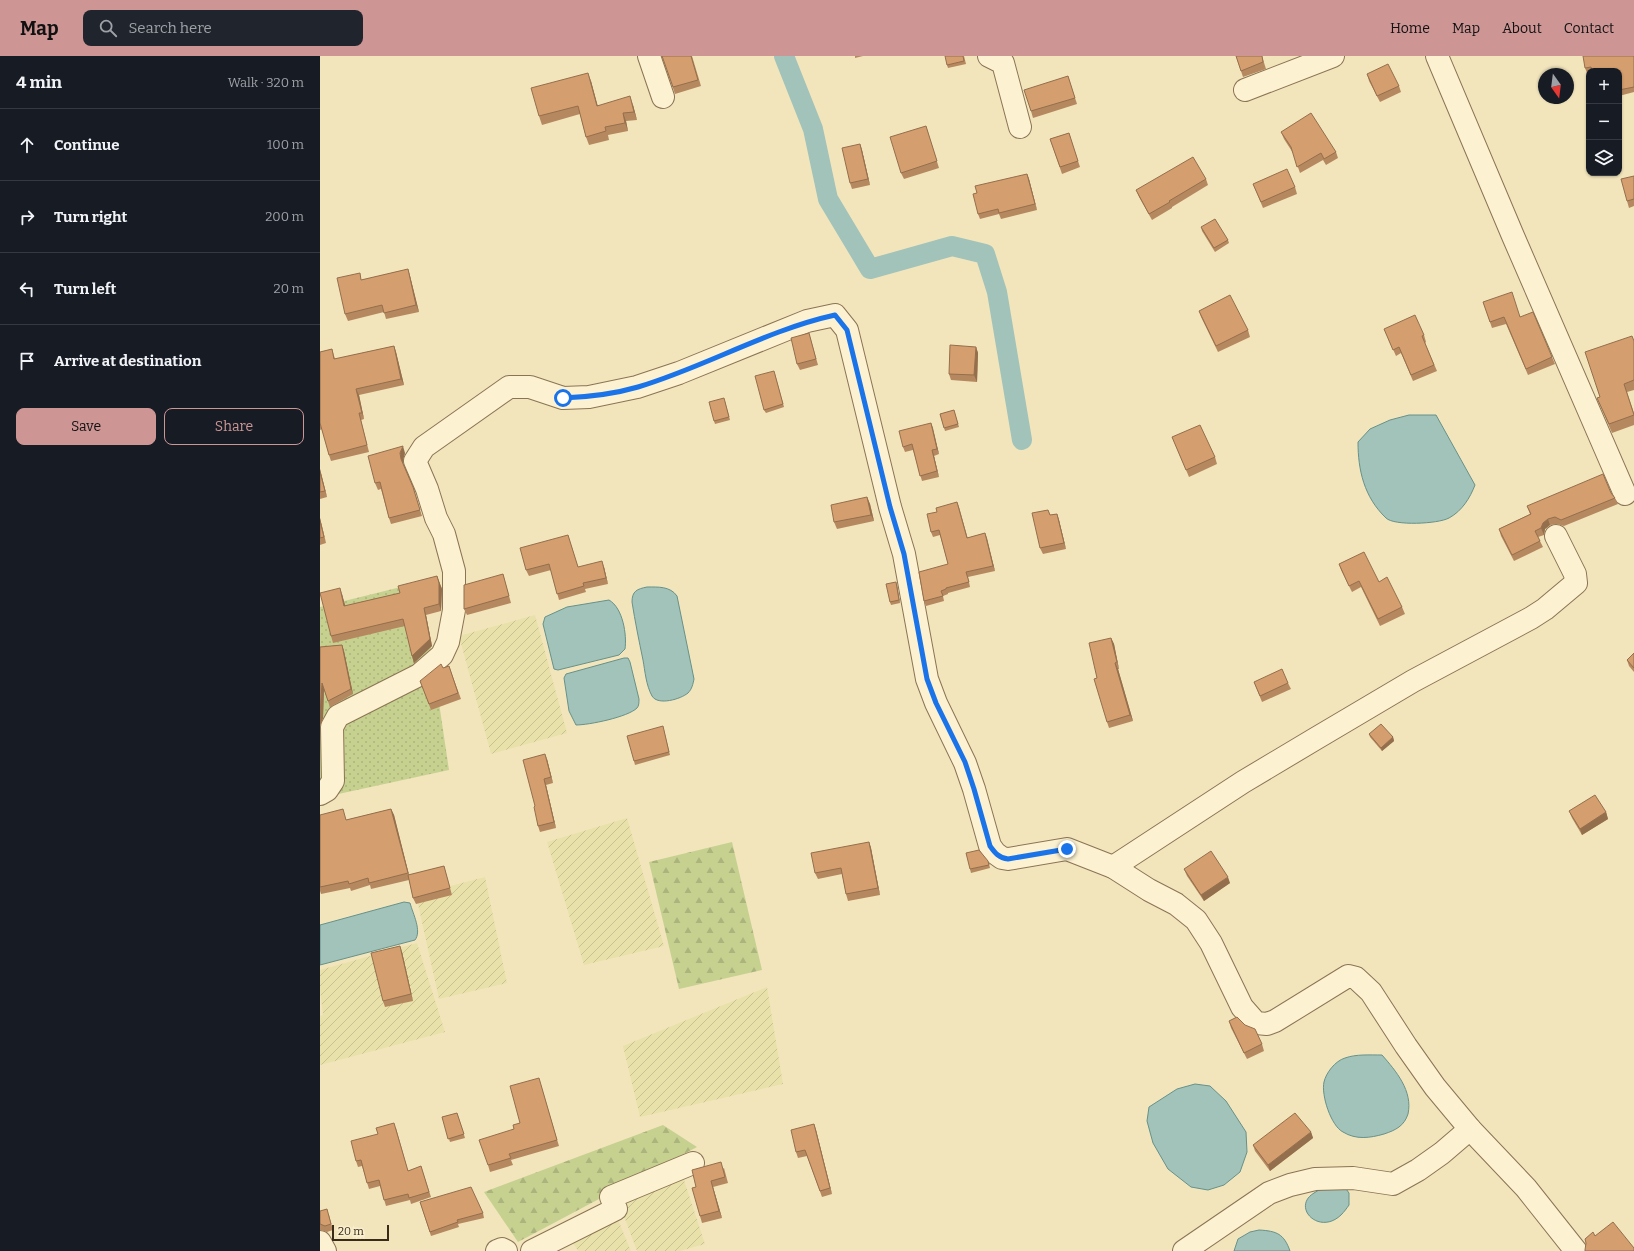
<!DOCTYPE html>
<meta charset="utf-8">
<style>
body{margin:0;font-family:Bitter,serif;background:#20242c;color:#f1f3f6}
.controls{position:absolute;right:12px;top:12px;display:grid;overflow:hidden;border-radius:8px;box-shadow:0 1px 3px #0004}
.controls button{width:36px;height:36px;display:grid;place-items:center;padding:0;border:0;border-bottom:1px solid #363941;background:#171b24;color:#f1f3f6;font:20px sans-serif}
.compass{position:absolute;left:1218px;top:12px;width:36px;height:36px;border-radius:50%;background:#171b24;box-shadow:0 1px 3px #0004;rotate:166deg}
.scale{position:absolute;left:12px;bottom:10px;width:57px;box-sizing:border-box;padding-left:4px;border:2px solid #392b1a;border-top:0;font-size:11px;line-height:14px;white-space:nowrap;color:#392b1a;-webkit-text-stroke:3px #f9eecd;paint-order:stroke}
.stop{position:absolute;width:12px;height:12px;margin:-9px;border:3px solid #1a73e8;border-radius:50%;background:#fff}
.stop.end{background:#1a73e8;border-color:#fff;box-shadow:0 1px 4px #0008}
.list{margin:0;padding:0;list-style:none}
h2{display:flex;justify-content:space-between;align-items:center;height:52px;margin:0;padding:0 16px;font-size:17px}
h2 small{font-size:13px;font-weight:400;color:#9ea1a6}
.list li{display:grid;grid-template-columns:26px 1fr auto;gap:12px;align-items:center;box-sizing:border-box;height:72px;padding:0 16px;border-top:1px solid #363941}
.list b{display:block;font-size:15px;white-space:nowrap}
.list em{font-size:13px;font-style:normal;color:#9ea1a6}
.actions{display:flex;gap:8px;padding:12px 16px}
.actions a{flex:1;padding:9px 0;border:1px solid #cd9695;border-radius:8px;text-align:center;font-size:14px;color:#cd9695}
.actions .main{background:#cd9695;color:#111}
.icon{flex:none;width:22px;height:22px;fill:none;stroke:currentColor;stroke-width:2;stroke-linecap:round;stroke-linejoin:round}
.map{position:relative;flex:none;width:1314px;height:1195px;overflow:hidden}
header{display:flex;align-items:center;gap:24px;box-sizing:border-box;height:56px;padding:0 20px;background:#cd9695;color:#111}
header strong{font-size:19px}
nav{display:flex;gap:22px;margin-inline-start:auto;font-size:14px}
.search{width:280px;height:36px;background:#20242c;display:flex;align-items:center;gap:10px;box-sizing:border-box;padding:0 14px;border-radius:8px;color:#9ea1a6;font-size:15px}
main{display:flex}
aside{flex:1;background:#171b24}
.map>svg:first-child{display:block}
.farmland{fill:url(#farmland-furrows)}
.forest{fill:url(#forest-firs)}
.park{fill:url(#park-dots)}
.water{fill:#a1c3ba;stroke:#679189}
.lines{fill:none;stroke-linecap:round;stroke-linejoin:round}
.canal{stroke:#a1c3ba;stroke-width:20}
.minor-casing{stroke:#8b7454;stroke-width:24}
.minor{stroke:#fcf1d0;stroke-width:22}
.wall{fill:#b6885f}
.shaded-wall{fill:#946f4d}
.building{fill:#d49e6e;stroke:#946f4d}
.route{stroke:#1a73e8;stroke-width:5}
</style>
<header>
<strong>Map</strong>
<div class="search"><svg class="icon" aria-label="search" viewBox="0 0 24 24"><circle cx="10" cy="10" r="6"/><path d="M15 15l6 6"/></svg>Search here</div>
<nav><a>Home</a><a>Map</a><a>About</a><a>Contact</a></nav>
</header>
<main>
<aside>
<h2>4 min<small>Walk · 320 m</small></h2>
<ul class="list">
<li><svg class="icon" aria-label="ahead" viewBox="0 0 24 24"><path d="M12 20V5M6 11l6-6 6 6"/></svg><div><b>Continue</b></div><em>100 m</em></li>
<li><svg class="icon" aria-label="right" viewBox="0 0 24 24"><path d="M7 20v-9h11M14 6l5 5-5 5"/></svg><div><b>Turn right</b></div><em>200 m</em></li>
<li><svg class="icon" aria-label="left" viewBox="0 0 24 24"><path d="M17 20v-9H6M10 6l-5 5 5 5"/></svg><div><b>Turn left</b></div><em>20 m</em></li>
<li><svg class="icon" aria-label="arrive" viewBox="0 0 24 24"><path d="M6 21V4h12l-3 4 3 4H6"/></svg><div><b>Arrive at destination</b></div></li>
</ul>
<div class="actions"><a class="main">Save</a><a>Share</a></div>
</aside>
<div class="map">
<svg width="1314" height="1195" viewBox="0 0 1314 1195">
<defs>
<pattern id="farmland-furrows" width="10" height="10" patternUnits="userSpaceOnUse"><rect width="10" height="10" fill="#e8e1a9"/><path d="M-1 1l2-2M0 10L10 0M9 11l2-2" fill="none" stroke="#c8c191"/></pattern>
<pattern id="forest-firs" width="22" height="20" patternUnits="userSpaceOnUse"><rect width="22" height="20" fill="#c6d190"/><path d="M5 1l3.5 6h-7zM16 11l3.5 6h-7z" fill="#abb47c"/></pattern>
<pattern id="park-dots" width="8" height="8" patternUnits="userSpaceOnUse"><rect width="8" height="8" fill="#c6d190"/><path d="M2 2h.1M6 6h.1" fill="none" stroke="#abb47c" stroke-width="1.8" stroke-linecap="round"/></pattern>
</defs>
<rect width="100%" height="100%" fill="#f2e5bc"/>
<g class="farmland">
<polygon points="215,559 247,677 171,698 139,580"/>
<polygon points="307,762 344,890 264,909 227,786"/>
<polygon points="165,821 187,927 119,943 96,839"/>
<polygon points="97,887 125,976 0,1009 0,960 3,959 0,934 0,914"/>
<polygon points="447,931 463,1028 320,1061 303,990"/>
<polygon points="362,1118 385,1188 360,1195 317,1195 299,1147"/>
<polygon points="296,1159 311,1195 258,1195 250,1182"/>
</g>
<g class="forest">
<polygon points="412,786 442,914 359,933 329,806"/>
<polygon points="343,1069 377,1091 198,1186 164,1136"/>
</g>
<polygon class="park" points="101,526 129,714 0,742 0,551"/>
<g class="water">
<path d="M1089,359H1116L1155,429C1150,442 1142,455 1129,462C1118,468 1074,470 1066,462C1044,441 1038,414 1038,386L1050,373L1070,364Z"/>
<path d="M327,531C338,531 350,530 357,540L374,623C373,628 372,633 368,637C361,643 338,650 332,640C326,629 325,615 323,604C319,585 315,565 312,546C312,535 317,533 327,531Z"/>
<path d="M289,544C303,552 307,579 305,593L299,599L238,614L234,613L223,568L225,561L247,551Z"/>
<path d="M304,602H308L310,606L319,643C319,646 319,650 317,652C308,661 269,669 256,669L249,655L244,622L246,618Z"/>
<path d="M84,846L90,847C93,858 102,875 95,884L0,909V869Z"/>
<path d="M1062,999C1076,1015 1093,1035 1088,1058C1084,1070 1076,1074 1064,1078C1050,1082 1036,1084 1023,1076C1011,1070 1001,1039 1004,1026C1006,1017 1015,1005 1025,1002C1036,998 1050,999 1062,999Z"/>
<polygon points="875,1028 890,1030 906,1045 926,1076 927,1096 920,1116 904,1129 888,1134 871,1131 848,1113 833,1087 827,1065 829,1051 857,1033"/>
<path d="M1024,1130L1029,1137V1149C1027,1152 1024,1156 1021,1159C999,1180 971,1151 994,1137C1002,1131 1014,1131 1024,1130Z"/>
<path d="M939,1174C957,1175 964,1178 970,1195H914L918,1183L930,1176Z"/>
</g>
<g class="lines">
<polyline class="canal" points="464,0 493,73 508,143 550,213 632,190 665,198 677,236 702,384"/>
<g class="minor-casing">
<g id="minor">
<polyline points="329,0 343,41"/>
<polyline points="669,0 683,7 700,71"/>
<polyline points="1117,0 1193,180 1305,438"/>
<polyline points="925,34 1013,0"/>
<polyline points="0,738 7,734 13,725 12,671 18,660 99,619 122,599 128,586 134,554 134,515 124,478 116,462 107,433 95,405 104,391 189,331 210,331 243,342 269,341 317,331 359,317 487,265 515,259 527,274 570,451 584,498 607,623 616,647 645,707 654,733 670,790 675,797 682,802 688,803 747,793 793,811 829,834 856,848 876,864 891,887 922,951 936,967 947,968 955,965 1028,920 1036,922 1051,936 1086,990 1115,1031 1150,1073 1206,1132 1256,1195"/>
<polyline points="793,811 923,726 995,683 1093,625 1211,562 1225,553 1256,527 1255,518 1236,480"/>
<polyline points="0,1186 5,1195"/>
<polyline points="177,1195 182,1193 186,1195"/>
<polyline points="212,1195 296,1153 291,1141 373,1107"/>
<polyline points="864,1195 949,1137 970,1129 995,1123 1033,1122 1073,1128 1098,1114 1122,1097 1150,1073"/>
</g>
</g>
<use href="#minor" class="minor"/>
</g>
<g class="wall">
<polygon points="342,0 372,0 381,30 355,38"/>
<polygon points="535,0 543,0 535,2"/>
<polygon points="644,0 646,8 628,12 627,9"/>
<polygon points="916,0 942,0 946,13 923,21"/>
<polygon points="1314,0 1314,36 1299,40 1299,15 1269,15 1269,17 1267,17 1265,12"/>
<polygon points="1047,18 1079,30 1081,36 1060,46 1049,25"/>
<polygon points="748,20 757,48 713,62 711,55"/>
<polygon points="271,25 277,49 313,49 317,64 306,65 308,75 288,79 289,84 269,89 266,81 260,58 222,69 219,60"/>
<polygon points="606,70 619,112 584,123 581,117"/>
<polygon points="961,76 1016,96 1018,102 1006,109 1003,104 980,117 973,97 964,83"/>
<polygon points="749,77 760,111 742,118 730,83"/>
<polygon points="540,88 542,94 550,129 532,133 530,127"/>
<polygon points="707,118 709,123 717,154 681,163 679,158 660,163 658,158 657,137"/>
<polygon points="1314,120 1314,150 1309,152 1307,145"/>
<polygon points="886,123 888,129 852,151 852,152 832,164 819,141 816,134"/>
<polygon points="933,128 975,131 977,138 943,152"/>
<polygon points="881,171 908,184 909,187 895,196 882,175"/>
<polygon points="88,213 90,220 99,256 66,263 64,256 28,265 25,258 42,224"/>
<polygon points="1163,246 1200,261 1232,301 1235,308 1208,319 1186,268 1172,272"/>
<polygon points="879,255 928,274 930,281 898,296 881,261"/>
<polygon points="1064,273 1104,279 1106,286 1105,287 1117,315 1093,325 1081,297 1076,300"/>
<polygon points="489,277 491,284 498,309 480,314 477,308"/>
<polygon points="1314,284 1314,334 1307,336 1314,357 1314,369 1292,377 1277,342 1280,341"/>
<polygon points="74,290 76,296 84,329 39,339 44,363 41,364 49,396 11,405 9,399 2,373 0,374 0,296 12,293 15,303"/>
<polygon points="656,291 658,297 657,326 631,324 629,318"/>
<polygon points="455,318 464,351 446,357 444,354"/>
<polygon points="405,345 410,364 395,368 394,365"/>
<polygon points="634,354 639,371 625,375 620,358"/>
<polygon points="611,367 619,398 614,400 619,421 602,425 593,394 585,396 583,391"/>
<polygon points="852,381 895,401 897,408 869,421"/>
<polygon points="85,397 83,404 83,408 93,431 102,460 71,468 69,462 61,433 58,434 55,427"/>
<polygon points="0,413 7,441 0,443"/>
<polygon points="1291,437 1295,442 1298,448 1244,470 1237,468 1230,469 1225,473 1224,479 1218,481 1223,491 1194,505 1181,480 1179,473 1210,458 1207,450"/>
<polygon points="547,441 550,448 554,465 517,473 514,466"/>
<polygon points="637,446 647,482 665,477 675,515 648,521 650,531 628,537 628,538 623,540 624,545 606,550 604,545 628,508 620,479 613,481 611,476 617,456"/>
<polygon points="728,454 730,459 737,458 739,464 746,493 723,498 720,492"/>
<polygon points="0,462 6,487 0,489"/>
<polygon points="248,479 258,511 284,511 288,528 265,533 266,536 239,544 231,514 209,520 206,514"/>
<polygon points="1019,508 1059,526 1082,551 1085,558 1060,570 1041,531 1032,536 1021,514"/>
<polygon points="183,518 191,547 147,559 144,553"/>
<polygon points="117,520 122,533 121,555 106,559 112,590 94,607 92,600 85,570 13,587 11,580 22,538 25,550 80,537"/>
<polygon points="577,529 580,547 571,549 570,546"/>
<polygon points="791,582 794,588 799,613 798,613 813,665 789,672 787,666 777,622"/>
<polygon points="22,589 24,595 33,638 10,651 4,634 3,662 0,670 0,591"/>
<polygon points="1314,597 1314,616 1309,610 1307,604"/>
<polygon points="129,610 141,643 111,654 100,625 123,612"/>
<polygon points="934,626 968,627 971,633 942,646"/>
<polygon points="344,674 350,699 315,709 314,705"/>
<polygon points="1049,678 1073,681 1074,685 1062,695 1050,681"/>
<polygon points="227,703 233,727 226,729 236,772 220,776 218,770 215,750"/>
<polygon points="71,753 74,759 89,819 124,810 132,839 96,848 93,842 89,824 51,833 50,829 31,835 30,832 1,838 0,835 0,759 26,764"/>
<polygon points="1249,755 1286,756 1288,763 1262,779 1252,762"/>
<polygon points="549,786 551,792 560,839 528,845 526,838 522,818 498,823 495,817"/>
<polygon points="669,808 670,812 651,817 650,813"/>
<polygon points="864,813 910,827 884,845 867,820"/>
<polygon points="82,896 93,945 65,951 63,945"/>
<polygon points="909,965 942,988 944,995 927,1003 911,972"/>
<polygon points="221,1029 239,1090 191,1104 193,1109 170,1116 168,1109 194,1073 200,1067"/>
<polygon points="137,1057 145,1082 130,1086 122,1061"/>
<polygon points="494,1068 496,1074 512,1138 502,1141 487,1100 478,1102 476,1096"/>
<polygon points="76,1072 88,1115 101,1110 111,1141 91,1148 90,1144 66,1150 60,1130 49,1133 42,1110 38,1111 36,1105 58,1078"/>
<polygon points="991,1076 993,1082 950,1115 935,1095 933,1089"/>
<polygon points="404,1112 408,1127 393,1131 402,1162 382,1167 380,1160 376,1131"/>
<polygon points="100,1146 163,1157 164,1162 138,1168 139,1171 111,1180"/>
<polygon points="0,1155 9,1159 13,1174 7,1176 0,1174"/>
</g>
<g class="shaded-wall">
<polygon points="268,17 271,25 280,58 277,50"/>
<polygon points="310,40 313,49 317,64 314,56"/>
<polygon points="303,57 306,65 308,75 305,67"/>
<polygon points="540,88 542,94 550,129 548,123"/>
<polygon points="707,118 709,123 717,154 715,148"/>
<polygon points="88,213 90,220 99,256 96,249"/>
<polygon points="74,290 76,296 84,329 81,323"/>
<polygon points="656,291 658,297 657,326 654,319"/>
<polygon points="36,333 39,339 44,363 42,357"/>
<polygon points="611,367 613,372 619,398 617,393"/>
<polygon points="83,390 85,397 83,404 83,410 81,403 80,397"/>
<polygon points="612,394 614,400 619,421 617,415"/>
<polygon points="0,413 7,441 5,435 0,416"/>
<polygon points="547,441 550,448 554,465 551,459"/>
<polygon points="637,446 639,451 649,487 647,482"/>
<polygon points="737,458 739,464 746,493 744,487"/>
<polygon points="0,462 6,487 0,465"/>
<polygon points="1228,463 1230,469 1225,473 1224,479 1221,472 1223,467"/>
<polygon points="665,477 667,482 675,515 673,510"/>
<polygon points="282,505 284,511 288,528 286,522"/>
<polygon points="117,520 122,533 121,555 119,548"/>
<polygon points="576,526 577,529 580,547 579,544"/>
<polygon points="20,532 22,538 27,556 24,550"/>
<polygon points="104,552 106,559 112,590 94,607 92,600"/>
<polygon points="791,582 794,588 799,613 797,606"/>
<polygon points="22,589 24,595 33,638 31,633"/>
<polygon points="795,607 798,613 813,665 810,659"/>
<polygon points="2,627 4,633 3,662 0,670 0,658"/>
<polygon points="1073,681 1074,685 1062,695 1061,692"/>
<polygon points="225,698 227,703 233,727 231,721"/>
<polygon points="224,723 226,729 236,772 234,766"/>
<polygon points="71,753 74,759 90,823 88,817"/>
<polygon points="1286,756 1288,763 1262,779 1260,773"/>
<polygon points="549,786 551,792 560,839 558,832"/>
<polygon points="908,821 910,827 884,845 881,839"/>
<polygon points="80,890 82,896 93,945 91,938"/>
<polygon points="494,1068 496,1074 512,1138 510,1132"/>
<polygon points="991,1076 993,1082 950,1115 948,1109"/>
<polygon points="391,1125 393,1131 402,1162 399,1155"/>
</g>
<g class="building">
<polygon points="342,0 371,0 378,24 353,31"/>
<polygon points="625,0 643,0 644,5 627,9"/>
<polygon points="916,0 942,0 943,6 921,15"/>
<polygon points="1263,0 1314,0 1314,31 1299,34 1299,15 1272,15 1271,11 1265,12"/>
<polygon points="1068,8 1079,30 1057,40 1047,18"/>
<polygon points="268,17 277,50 310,40 314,56 303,57 305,67 285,71 286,75 266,81 258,50 219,60 211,32"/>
<polygon points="748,20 755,42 711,55 704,34"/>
<polygon points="991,57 1016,96 1004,103 1001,97 977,111 971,91 961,76"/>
<polygon points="606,70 617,105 581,117 570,81"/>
<polygon points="749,77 758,105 740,111 730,83"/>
<polygon points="540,88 548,123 530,127 522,92"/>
<polygon points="873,101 886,123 849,145 850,146 829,158 816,134"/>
<polygon points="967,113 975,131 941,146 933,128"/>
<polygon points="707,118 715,148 679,157 678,153 658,158 653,138 657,137 655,130"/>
<polygon points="1314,120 1314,143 1307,145 1301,123"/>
<polygon points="895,163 908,184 894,192 881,171"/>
<polygon points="88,213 96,249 64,257 62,249 25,258 17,222 40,217 41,224"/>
<polygon points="1192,236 1200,261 1213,256 1232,301 1206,313 1184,261 1170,266 1163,246"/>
<polygon points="910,239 928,274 896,290 879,255"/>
<polygon points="1095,259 1104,279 1102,280 1114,309 1091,319 1079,291 1073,294 1064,273"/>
<polygon points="489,277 496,303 477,308 471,282"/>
<polygon points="1312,280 1314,285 1314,324 1304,328 1314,359 1289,368 1277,342 1280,341 1265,296"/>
<polygon points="630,289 656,291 654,319 629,318"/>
<polygon points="74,290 81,323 36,333 42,357 39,357 47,389 9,399 0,367 0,296 12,293 14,303"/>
<polygon points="454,315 463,348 444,354 435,320"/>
<polygon points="404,342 409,361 394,365 389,346"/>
<polygon points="634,354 638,368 624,372 620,358"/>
<polygon points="611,367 617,393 612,394 617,415 600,420 592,388 583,391 579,375"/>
<polygon points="880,369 895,401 866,414 852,381"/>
<polygon points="83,390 80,397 81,403 93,431 100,454 69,462 60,426 55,427 48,400"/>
<polygon points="0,416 5,435 0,436"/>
<polygon points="1283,418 1291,437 1295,442 1241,464 1235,461 1228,463 1223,467 1221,472 1215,475 1220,485 1192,499 1179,473 1211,458 1207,450"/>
<polygon points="547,441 551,459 514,466 511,449"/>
<polygon points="637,446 647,482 665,477 673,510 646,516 649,526 626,532 626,533 621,535 623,540 604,545 599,516 628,508 619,474 611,476 607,458 617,456 616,452"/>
<polygon points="728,454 730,459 737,458 744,487 720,492 712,457"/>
<polygon points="0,465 4,481 0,482"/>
<polygon points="248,479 258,511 282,505 286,522 263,527 264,530 237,538 229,508 206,514 200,492"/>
<polygon points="1044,496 1059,526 1067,521 1082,551 1058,563 1039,525 1029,530 1019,508"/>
<polygon points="183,518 189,540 144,553 144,529"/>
<polygon points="117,520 119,527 119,548 104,552 110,583 92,600 83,563 11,580 0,537 20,532 24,550 80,537 78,530"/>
<polygon points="576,526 579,544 570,546 566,528"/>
<polygon points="791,582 797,606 795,607 810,659 787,666 774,623 777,622 769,587"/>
<polygon points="22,589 31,633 8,645 2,627 0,658 0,591"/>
<polygon points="1314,597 1314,612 1307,604"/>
<polygon points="121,608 123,612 129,610 138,637 109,648 100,625"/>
<polygon points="962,613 968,627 940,640 934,626"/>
<polygon points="1061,668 1073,681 1061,692 1049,678"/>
<polygon points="343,670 349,696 314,705 307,680"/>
<polygon points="225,698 231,721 224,723 234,766 218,770 214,751 215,750 203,704"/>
<polygon points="1275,739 1286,756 1260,773 1249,755"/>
<polygon points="23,753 26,764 71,753 88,817 49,827 48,822 29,828 28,825 0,831 0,759"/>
<polygon points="549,786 558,832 526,838 521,812 495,817 491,797"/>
<polygon points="659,794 668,805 669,809 650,813 646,797"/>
<polygon points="891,795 908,821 881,839 864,813"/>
<polygon points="124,810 130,832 93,842 88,819"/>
<polygon points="80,890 91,938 63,945 51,897"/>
<polygon points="917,961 925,969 935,973 942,988 924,997 909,965"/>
<polygon points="219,1022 237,1084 189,1098 191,1102 168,1109 159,1084 194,1073 193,1069 200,1067 190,1030"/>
<polygon points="137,1057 144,1078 128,1083 122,1061"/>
<polygon points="975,1057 991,1076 948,1109 933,1089"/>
<polygon points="74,1067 88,1115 101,1110 109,1136 89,1142 88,1138 64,1144 59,1124 47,1127 41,1104 36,1105 31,1085 58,1078 56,1072"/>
<polygon points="494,1068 510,1132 500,1135 485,1094 476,1096 471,1074"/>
<polygon points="401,1106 405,1121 391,1125 399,1155 380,1160 372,1132 376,1131 372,1114"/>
<polygon points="151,1131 163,1157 137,1164 138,1166 110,1176 100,1146"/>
<polygon points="7,1153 11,1168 5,1170 0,1168 0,1155"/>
<polygon points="1293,1166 1314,1192 1314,1195 1265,1195 1265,1194 1266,1187 1265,1183 1273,1176 1275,1180"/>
</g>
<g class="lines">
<path class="route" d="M243,342C268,341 294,338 318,331C385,311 447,274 515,259L527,274L570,451L584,498L607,623L616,647L645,706L654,733L670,790C675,797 679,802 688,803L747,793"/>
</g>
</svg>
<div class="controls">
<button>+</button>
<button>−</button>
<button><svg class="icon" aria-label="layers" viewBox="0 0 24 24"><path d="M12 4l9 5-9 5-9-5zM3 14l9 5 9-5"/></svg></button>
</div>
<svg class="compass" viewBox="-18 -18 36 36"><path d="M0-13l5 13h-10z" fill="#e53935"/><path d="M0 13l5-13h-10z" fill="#9ea1a6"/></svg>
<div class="scale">20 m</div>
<div class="stop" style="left:243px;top:342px"></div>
<div class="stop end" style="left:747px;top:793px"></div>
</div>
</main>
